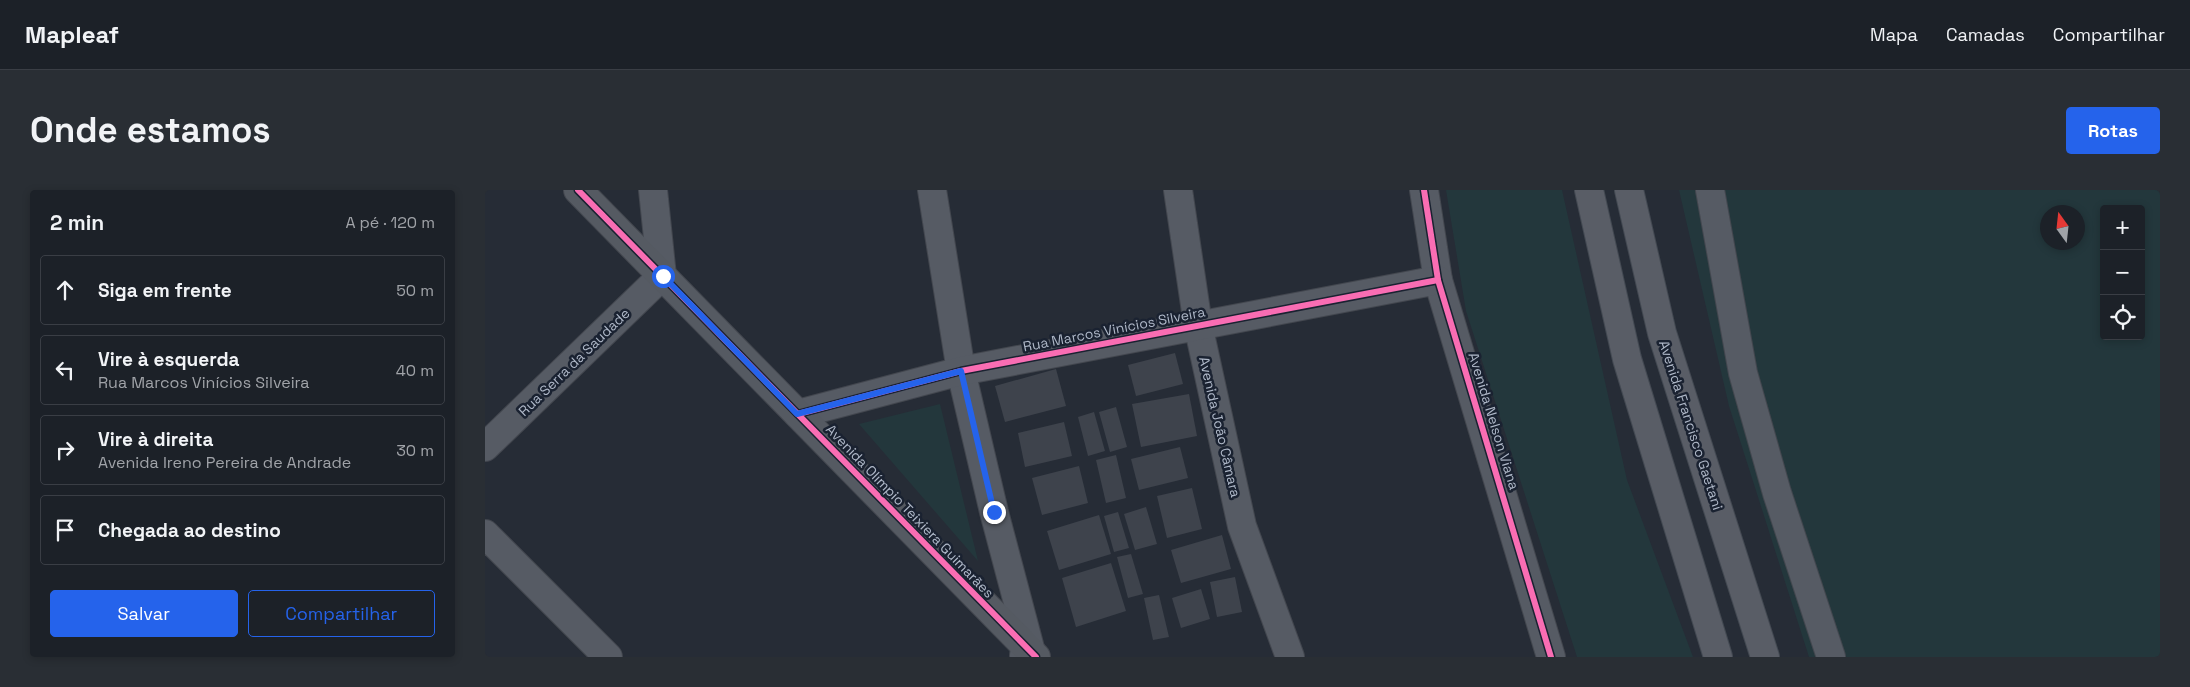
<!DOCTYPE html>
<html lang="pt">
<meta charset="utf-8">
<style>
body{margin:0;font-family:"Space Grotesk",sans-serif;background:#292e34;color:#f1f3f6}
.controls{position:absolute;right:15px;top:15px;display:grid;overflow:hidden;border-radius:5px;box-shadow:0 2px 8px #0003}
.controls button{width:45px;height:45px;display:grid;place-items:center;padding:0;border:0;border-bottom:1px solid #3a3e45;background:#1c2128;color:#f1f3f6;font:25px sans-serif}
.compass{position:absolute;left:1555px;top:15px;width:45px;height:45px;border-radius:50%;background:#1c2128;box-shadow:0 2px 8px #0003;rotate:345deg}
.stop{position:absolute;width:15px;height:15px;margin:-11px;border:4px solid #2563eb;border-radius:50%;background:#fff}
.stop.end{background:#2563eb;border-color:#fff;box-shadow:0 1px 5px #0008}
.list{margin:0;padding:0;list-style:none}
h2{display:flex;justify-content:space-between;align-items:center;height:65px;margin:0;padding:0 20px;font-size:21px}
h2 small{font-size:16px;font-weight:400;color:#a0a3a8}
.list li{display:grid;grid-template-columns:32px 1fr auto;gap:15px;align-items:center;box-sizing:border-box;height:70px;margin:0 10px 10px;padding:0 10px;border:1px solid #3a3e45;border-radius:5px}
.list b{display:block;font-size:19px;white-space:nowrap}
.list p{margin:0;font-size:16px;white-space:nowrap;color:#a0a3a8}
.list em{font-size:16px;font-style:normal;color:#a0a3a8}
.actions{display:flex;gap:10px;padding:15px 20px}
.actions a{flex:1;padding:11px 0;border:1px solid #2563eb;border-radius:5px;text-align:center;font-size:18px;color:#2563eb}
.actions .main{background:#2563eb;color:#fff}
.icon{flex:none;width:28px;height:28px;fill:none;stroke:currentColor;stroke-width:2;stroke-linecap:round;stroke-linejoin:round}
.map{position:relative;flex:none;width:1675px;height:467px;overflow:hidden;border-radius:5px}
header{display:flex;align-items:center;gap:30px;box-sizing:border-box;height:70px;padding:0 25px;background:#1c2128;border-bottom:1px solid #3a3e45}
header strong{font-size:24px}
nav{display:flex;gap:28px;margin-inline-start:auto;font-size:18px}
.intro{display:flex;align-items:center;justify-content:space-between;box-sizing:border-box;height:120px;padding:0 30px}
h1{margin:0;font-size:35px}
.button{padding:12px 22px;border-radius:5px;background:#2563eb;color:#fff;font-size:18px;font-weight:700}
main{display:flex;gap:30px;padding:0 30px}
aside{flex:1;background:#1c2128;border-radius:5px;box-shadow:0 2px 8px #0003}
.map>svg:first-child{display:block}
.green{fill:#23373c;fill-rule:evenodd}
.building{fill:#3e434c}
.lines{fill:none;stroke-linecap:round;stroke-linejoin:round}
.street-casing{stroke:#43474f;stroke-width:30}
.secondary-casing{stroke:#43474f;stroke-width:30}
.primary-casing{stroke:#434952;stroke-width:30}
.street{stroke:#565b64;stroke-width:28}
.secondary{stroke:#555a62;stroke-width:28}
.primary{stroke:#595d66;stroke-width:28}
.cycleway-casing{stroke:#1a2231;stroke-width:9}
.cycleway{stroke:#f96db3;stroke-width:6}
.route{stroke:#2563eb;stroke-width:6}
.labels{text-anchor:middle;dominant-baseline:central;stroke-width:5;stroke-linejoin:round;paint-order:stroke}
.street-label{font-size:14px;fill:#afb8c8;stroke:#1a2231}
</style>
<header>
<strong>Mapleaf</strong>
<nav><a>Mapa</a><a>Camadas</a><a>Compartilhar</a></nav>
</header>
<div class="intro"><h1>Onde estamos</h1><a class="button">Rotas</a></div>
<main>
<aside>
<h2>2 min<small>A pé · 120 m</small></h2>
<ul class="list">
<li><svg class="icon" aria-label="ahead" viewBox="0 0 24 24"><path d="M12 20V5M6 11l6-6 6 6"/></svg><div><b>Siga em frente</b></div><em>50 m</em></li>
<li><svg class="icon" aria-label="left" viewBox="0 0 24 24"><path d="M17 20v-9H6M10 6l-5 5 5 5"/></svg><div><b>Vire à esquerda</b><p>Rua Marcos Vinícios Silveira</p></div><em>40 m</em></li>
<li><svg class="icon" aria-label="right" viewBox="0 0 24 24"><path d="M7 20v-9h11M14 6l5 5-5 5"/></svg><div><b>Vire à direita</b><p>Avenida Ireno Pereira de Andrade</p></div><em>30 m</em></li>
<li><svg class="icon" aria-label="arrive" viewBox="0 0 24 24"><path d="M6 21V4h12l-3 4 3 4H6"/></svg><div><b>Chegada ao destino</b></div></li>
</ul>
<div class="actions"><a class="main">Salvar</a><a>Compartilhar</a></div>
</aside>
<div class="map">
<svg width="1675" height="467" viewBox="0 0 1675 467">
<rect width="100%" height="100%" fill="#262c36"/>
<g class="green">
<polygon points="961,0 1077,0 1142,290 1208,467 1092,467 981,121"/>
<path d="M1194,0H1675V467H1324L1244,216ZM1619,19H1656V146H1619ZM1562,22H1592V52H1562Z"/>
<polygon points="455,214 493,371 374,234"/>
</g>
<g class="building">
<polygon points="690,163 698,194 651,206 643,175"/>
<polygon points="571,179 581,216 520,232 510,196"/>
<polygon points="704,204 712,246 656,257 647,214"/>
<polygon points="631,217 642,257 625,262 614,222"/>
<polygon points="609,222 620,261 603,266 593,227"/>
<polygon points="579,232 587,266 540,277 533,243"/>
<polygon points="695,257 703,288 654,300 646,269"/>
<polygon points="631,265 641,308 621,313 611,270"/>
<polygon points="594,276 603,313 557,325 547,288"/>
<polygon points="707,298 717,339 682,348 672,306"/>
<polygon points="661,317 672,354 650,360 639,324"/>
<polygon points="633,322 644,358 629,362 619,326"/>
<polygon points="614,325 626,364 574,380 562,341"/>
<polygon points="737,345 746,379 696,393 686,360"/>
<polygon points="646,364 658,404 643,408 632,367"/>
<polygon points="626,373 641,421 591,437 577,388"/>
<polygon points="750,387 757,422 732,427 725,392"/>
<polygon points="716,399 725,429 696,438 687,408"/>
<polygon points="674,405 684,447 668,450 659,408"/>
</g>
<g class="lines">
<g class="street-casing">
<g id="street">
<polyline points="447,0 476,181 509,322 546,462 539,465"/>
<polyline points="693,0 713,135 757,336 805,467"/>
<polyline points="939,0 953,90 1066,467"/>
<polyline points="1225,0 1258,183 1292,303 1346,467"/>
<polyline points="313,224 476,181 953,90"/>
<polyline points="0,257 177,86 168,0"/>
<polyline points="0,344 123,467"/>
</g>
</g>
<g class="secondary-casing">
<polyline id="secondary" points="93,0 551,467"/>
</g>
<g class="primary-casing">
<g id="primary">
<polyline points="1104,0 1142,169 1233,467"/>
<polyline points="1144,0 1177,143 1280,467"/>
</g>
</g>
<use href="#street" class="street"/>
<use href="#secondary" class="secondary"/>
<use href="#primary" class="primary"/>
<g class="cycleway-casing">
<g id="cycleway">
<polyline points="93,0 551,467"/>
<polyline points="939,0 953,90 1066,467"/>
<polyline points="313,224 476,181 953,90"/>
</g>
</g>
<use href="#cycleway" class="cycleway"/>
</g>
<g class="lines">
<polyline class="route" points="178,86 312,224 476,181 509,322"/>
</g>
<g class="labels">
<g class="street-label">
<text transform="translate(629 139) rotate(-11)">Rua Marcos Vinícios Silveira</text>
<text transform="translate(89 172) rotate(-44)">Rua Serra da Saudade</text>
<text transform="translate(1009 231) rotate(73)">Avenida Nelson Viana</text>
<text transform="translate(1206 235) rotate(72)">Avenida Francisco Gaetani</text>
<text transform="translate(735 237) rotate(77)">Avenida João Câmara</text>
<text transform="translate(425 321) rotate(46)">Avenida Olímpio Teixiera Guimarães</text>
</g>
</g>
</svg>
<div class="controls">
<button>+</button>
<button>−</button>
<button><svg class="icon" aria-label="locate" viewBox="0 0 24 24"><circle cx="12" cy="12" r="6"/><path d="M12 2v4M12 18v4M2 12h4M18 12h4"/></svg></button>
</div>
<svg class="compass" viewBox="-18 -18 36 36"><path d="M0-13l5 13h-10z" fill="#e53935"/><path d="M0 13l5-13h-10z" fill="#a0a3a8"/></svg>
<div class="stop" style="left:178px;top:86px"></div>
<div class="stop end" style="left:509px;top:322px"></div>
</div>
</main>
